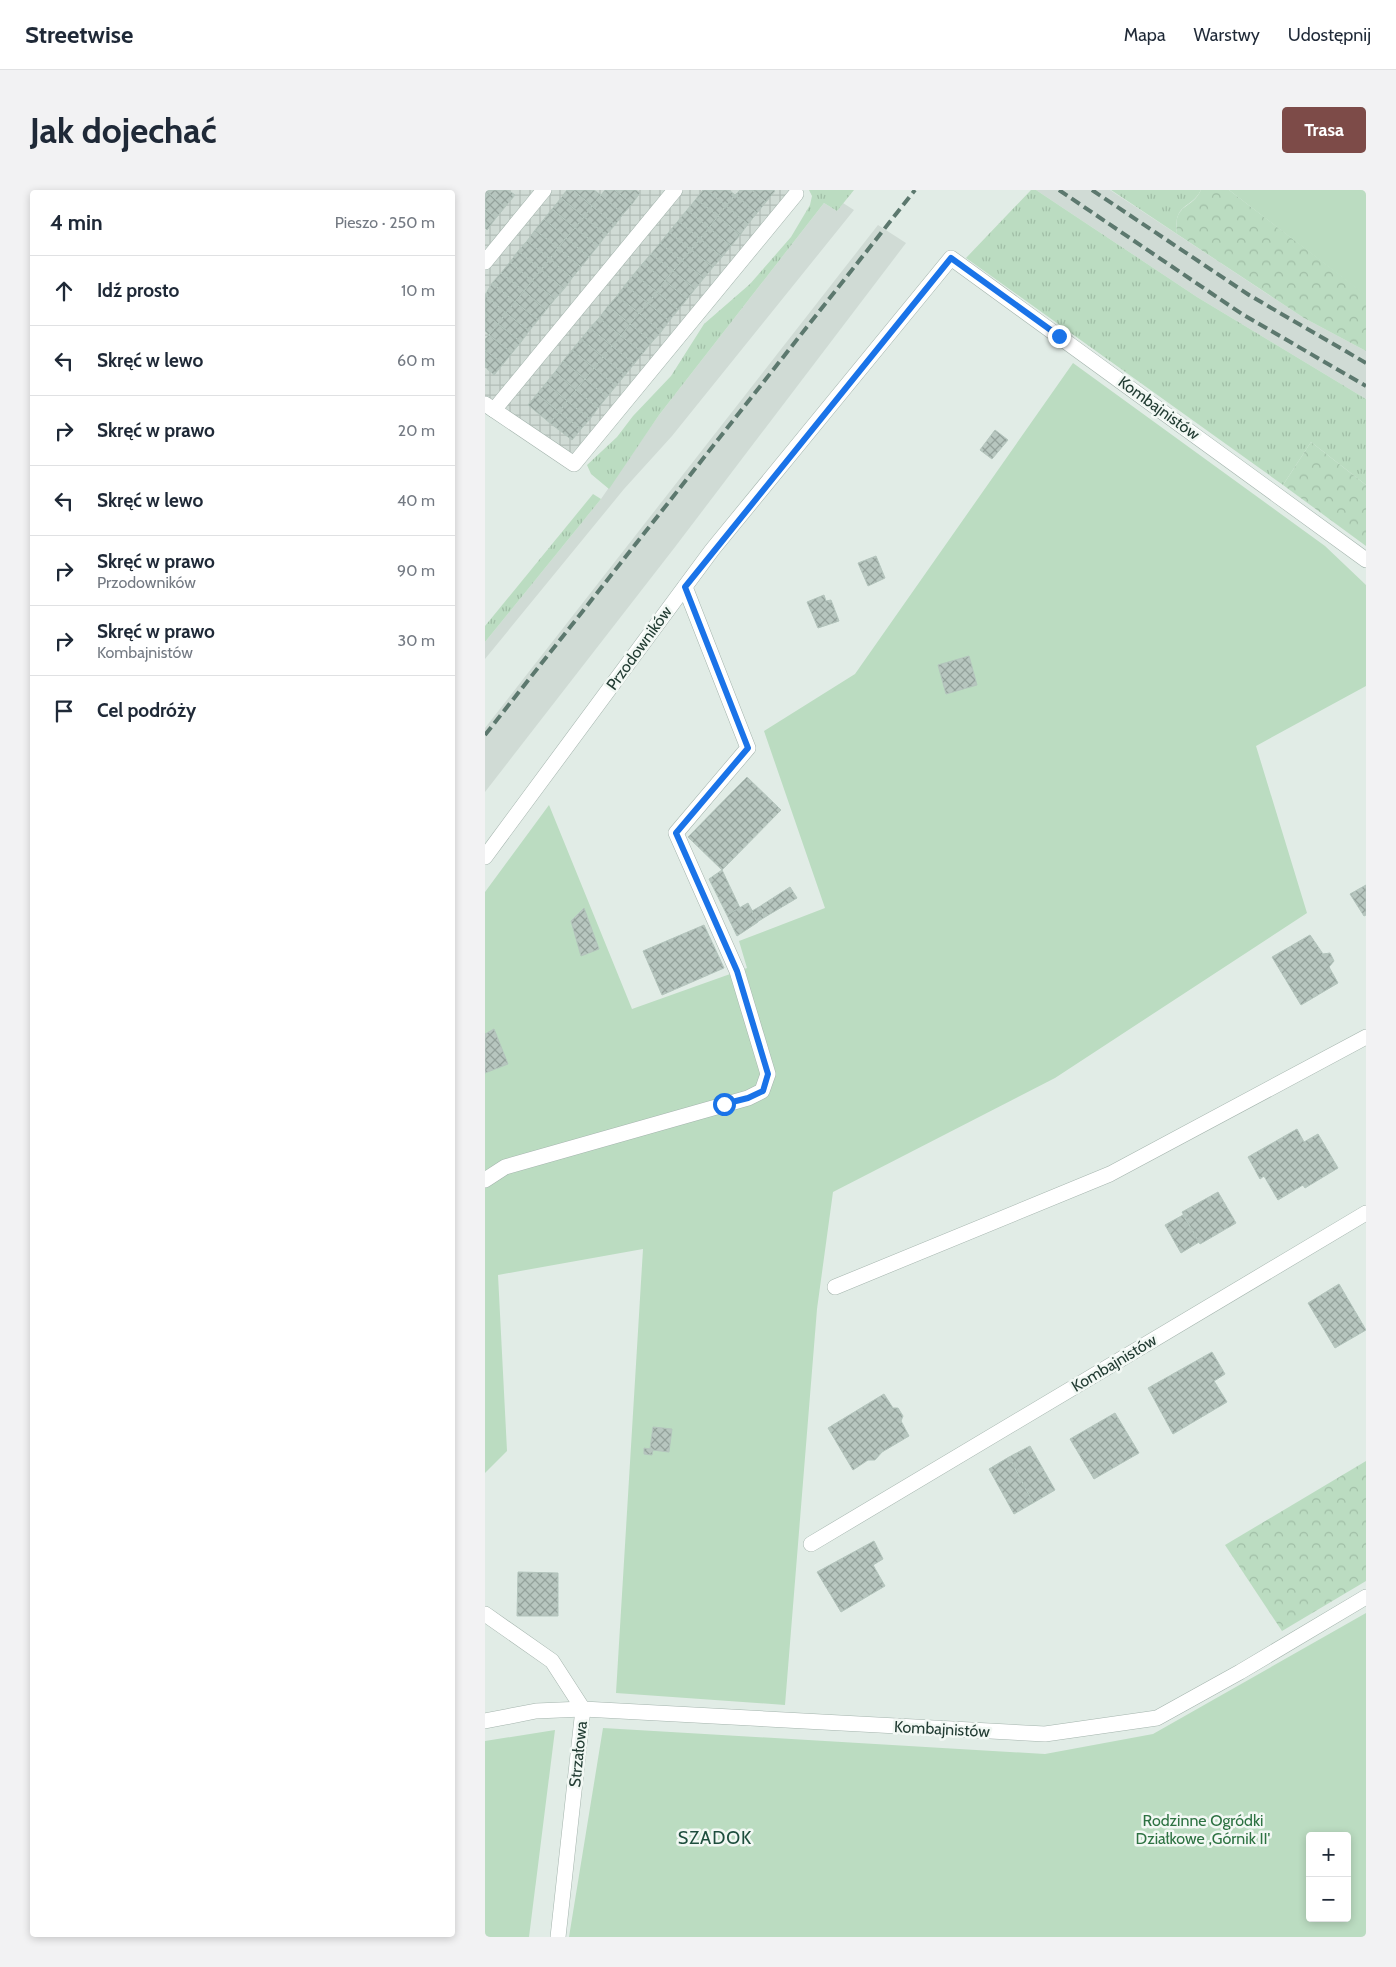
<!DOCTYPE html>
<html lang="pl">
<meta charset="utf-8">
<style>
body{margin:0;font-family:Cabin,sans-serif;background:#f2f2f3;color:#1f2937}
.controls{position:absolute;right:15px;bottom:15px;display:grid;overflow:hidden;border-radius:5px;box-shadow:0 2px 8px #0003}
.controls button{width:45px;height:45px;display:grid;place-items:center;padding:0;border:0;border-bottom:1px solid #e0e1e3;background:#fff;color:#1f2937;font:25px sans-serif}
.stop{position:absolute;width:15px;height:15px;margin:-11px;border:4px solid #1a73e8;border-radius:50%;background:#fff}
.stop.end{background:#1a73e8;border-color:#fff;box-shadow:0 1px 5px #0008}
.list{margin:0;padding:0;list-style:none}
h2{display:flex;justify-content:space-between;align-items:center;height:65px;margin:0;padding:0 20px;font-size:21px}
h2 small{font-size:16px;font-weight:400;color:#747a83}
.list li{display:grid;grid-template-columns:32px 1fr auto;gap:15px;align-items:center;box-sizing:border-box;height:70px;padding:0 20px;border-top:1px solid #e0e1e3}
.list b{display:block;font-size:19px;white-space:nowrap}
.list p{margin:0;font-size:16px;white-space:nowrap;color:#747a83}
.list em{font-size:16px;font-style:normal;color:#747a83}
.icon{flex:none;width:28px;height:28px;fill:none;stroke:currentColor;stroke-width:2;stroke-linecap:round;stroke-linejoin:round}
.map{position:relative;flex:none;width:881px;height:1747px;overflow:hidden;border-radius:5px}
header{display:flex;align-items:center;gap:30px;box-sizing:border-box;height:70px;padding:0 25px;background:#fff;border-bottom:1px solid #e0e1e3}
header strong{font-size:24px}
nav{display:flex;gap:28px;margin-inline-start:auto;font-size:18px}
.intro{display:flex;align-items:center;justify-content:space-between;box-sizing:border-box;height:120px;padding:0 30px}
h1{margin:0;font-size:35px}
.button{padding:12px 22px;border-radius:5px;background:#7d4b48;color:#fff;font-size:18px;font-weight:700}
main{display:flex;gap:30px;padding:0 30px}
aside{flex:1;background:#fff;border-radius:5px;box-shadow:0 2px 8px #0003}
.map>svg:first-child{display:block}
.built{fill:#d0dbd5}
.industrial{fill:url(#industrial-grid)}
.grass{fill:url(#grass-tufts)}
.forest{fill:url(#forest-crowns)}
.garden{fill:#bbdcc1;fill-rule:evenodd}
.building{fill:url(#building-cross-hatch);stroke:#b4c5bd}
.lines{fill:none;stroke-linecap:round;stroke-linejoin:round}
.minor-casing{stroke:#a4b4ad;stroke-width:16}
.minor{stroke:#fff;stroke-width:15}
.rail{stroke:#5c786e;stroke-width:4;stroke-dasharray:10 5;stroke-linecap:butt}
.route{stroke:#1a73e8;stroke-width:6}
.labels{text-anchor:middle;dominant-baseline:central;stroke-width:5;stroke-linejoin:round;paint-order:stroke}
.street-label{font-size:16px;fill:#223c33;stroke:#f2f8f4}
.park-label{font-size:16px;fill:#2d7242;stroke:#f2f8f4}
.neighbourhood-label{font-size:18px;letter-spacing:1px;fill:#1e4e3e;stroke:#f2f8f4}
</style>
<header>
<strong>Streetwise</strong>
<nav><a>Mapa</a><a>Warstwy</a><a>Udostępnij</a></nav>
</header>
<div class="intro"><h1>Jak dojechać</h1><a class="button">Trasa</a></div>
<main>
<aside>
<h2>4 min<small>Pieszo · 250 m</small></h2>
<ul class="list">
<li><svg class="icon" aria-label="ahead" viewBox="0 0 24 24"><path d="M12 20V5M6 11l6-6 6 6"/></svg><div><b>Idź prosto</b></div><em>10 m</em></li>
<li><svg class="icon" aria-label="left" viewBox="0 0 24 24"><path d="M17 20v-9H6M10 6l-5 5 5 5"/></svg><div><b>Skręć w lewo</b></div><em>60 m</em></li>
<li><svg class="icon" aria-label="right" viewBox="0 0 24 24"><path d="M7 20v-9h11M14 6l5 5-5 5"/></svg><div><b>Skręć w prawo</b></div><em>20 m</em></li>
<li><svg class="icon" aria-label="left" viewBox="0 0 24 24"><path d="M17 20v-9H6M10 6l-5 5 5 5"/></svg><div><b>Skręć w lewo</b></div><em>40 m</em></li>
<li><svg class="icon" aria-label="right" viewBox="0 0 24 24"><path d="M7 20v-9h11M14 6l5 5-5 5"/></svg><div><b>Skręć w prawo</b><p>Przodowników</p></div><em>90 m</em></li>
<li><svg class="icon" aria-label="right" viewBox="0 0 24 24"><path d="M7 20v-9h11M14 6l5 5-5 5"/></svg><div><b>Skręć w prawo</b><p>Kombajnistów</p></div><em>30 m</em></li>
<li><svg class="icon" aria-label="arrive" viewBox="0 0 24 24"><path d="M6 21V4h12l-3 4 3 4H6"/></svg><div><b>Cel podróży</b></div></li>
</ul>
</aside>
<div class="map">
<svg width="881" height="1747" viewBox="0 0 881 1747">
<defs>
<pattern id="industrial-grid" width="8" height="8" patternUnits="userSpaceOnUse" patternTransform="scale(1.25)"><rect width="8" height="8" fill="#d0dbd5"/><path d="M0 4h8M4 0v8" fill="none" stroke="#b2bdb7"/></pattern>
<pattern id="grass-tufts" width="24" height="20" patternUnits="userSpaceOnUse" patternTransform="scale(1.25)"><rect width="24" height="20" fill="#bbdcc1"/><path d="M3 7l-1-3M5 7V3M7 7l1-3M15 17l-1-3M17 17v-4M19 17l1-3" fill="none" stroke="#a0bea6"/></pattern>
<pattern id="forest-crowns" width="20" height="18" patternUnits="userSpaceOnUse" patternTransform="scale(1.25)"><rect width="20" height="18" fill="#bbdcc1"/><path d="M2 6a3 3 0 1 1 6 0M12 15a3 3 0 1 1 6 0" fill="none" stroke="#a0bea6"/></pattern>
<pattern id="building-cross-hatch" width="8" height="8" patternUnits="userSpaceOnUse" patternTransform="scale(1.25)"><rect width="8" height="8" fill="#b7c6bf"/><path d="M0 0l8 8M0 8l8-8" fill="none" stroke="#94a29c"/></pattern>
</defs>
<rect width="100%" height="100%" fill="#e1ece6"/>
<g class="built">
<polygon points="551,0 625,0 819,128 881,161 881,209 712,107"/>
<polygon points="339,13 352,21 358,13 369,20 187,246 139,299 0,469 0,452 116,309 174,225"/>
<polygon points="393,35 421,53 190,357 0,602 0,538"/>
</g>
<polygon class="industrial" points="0,0 306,0 88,265 0,207"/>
<g class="grass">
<polygon points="324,0 369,0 352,21 339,13 174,225 124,299 106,284 102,275 132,247 148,226 186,186 219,134 265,94 306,47 325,15 327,6"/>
<polygon points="546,0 551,0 712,107 881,209 881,295 826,252 798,295 481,68"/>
<path d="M626,0H716C706,20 688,12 692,44Z"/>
<polygon points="108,304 116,309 0,452 0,436"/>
</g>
<g class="forest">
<path d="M716,0H744L881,105V161L819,128L692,44C688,12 706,21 716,0Z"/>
<polygon points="826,252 881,295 881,356 798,295"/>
<polygon points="881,1271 881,1391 797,1441 740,1355"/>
</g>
<g class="garden">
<polygon points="744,0 881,0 881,105 880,105"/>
<polygon points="588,173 840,356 881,395 881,496 771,556 822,723 570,888 348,1002 332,1119 300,1515 131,1503 158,1059 13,1085 22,1261 0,1283 0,702 64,615 147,819 262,778 254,751 340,718 279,541 370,484"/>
<path d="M881,1423V1747H84L118,1538L560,1564L668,1544ZM825,1646H862V1728H825Z"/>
<polygon points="70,1540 44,1747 0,1747 0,1551"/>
</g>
<g class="building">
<polygon points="0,0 20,17 11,28 0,19"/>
<polygon points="0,0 23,0 30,5 20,17"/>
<polygon points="82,0 88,0 107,16 99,27 76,8"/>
<polygon points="88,0 109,0 116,5 107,16"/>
<polygon points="120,0 130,0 147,14 138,24 116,5"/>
<polygon points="130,0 151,0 155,3 147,14"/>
<polygon points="218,0 222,0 241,16 233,26 211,9"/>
<polygon points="222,0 244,0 250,5 241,16"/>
<polygon points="255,0 267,0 281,12 272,23 250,5"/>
<polygon points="267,0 289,0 290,1 281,12"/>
<polygon points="116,5 138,24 130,35 107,16"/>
<polygon points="250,5 272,23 263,34 241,16"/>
<polygon points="76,8 99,27 90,38 67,19"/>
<polygon points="211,9 233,26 224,38 202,20"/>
<polygon points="107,16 130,35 121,45 99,27"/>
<polygon points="241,16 263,34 255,45 233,26"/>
<polygon points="0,19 11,28 2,40 0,38"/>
<polygon points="67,19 90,38 81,48 59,29"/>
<polygon points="202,20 224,38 215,49 193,31"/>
<polygon points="233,26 255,45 246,56 224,38"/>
<polygon points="99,27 121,45 113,56 90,38"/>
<polygon points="59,29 81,48 73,58 50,40"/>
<polygon points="193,31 215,49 206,60 184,42"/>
<polygon points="90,38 113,56 104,67 81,48"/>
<polygon points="224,38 246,56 237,67 215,49"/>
<polygon points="50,40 73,58 65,69 42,51"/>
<polygon points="184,42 206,60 197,71 175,53"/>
<polygon points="81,48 104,67 96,77 73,58"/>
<polygon points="215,49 237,67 228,77 206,60"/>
<polygon points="42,51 65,69 56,80 33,61"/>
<polygon points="175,53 197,71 188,81 166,64"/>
<polygon points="73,58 96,77 87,88 65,69"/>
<polygon points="206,60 228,77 219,88 197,71"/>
<polygon points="33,61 56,80 47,91 25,72"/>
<polygon points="166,64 188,81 180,91 158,73"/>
<polygon points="65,69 87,88 79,99 56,80"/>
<polygon points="197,71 219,88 210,99 188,81"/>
<polygon points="25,72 47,91 39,101 16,83"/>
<polygon points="158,73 180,91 172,102 149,84"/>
<polygon points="56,80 79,99 70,109 47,91"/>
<polygon points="188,81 210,99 202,109 180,91"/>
<polygon points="16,83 39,101 30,112 7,93"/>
<polygon points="149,84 172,102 163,113 140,95"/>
<polygon points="47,91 70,109 61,120 39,101"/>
<polygon points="180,91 202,109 193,120 172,102"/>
<polygon points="7,93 30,112 21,123 0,105"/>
<polygon points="140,95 163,113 154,123 132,106"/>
<polygon points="39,101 61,120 53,130 30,112"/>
<polygon points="172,102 193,120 184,131 163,113"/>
<polygon points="0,105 21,123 13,134 0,123"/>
<polygon points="132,106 154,123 145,134 123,116"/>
<polygon points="30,112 53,130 44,141 21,123"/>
<polygon points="163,113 184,131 176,142 154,123"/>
<polygon points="123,116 145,134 136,146 114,128"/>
<polygon points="0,123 13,134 4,145 0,141"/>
<polygon points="21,123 44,141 36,152 13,134"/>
<polygon points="154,123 176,142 167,152 145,134"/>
<polygon points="114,128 136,146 127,156 105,138"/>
<polygon points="13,134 36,152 27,163 4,145"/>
<polygon points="145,134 167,152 158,163 136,146"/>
<polygon points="105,138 127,156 118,167 96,149"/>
<polygon points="4,145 27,163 18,174 0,160 0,149"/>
<polygon points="136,146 158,163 149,174 127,156"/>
<polygon points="96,149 118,167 109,178 87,160"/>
<polygon points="127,156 149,174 140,185 118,167"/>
<polygon points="0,160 18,174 9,185 0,177"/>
<polygon points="87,160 109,178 100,189 78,171"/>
<polygon points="118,167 140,185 131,196 109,178"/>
<polygon points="78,171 100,189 91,200 70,182"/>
<polygon points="109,178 131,196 122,207 100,189"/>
<polygon points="70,182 91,200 82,211 61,193"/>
<polygon points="100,189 122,207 113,218 91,200"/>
<polygon points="61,193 82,211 74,222 52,204"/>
<polygon points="91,200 113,218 105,229 82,211"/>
<polygon points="52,204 74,222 65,233 43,215"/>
<polygon points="82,211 105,229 96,239 74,222"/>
<polygon points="74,222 96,239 87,250 65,233"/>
<polygon points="510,240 523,250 507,269 495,260"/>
<polygon points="391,366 400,388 383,396 373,373"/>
<polygon points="339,405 341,411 346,410 354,431 333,438 322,412"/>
<polygon points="484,466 492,495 461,504 453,475"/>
<polygon points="262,587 296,620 237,680 203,647"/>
<polygon points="237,680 255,718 242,725 224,689"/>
<polygon points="881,695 881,725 879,726 865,704"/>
<polygon points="305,697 312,708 280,727 274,717"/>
<polygon points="263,713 273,732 252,746 242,725"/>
<polygon points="274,717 280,727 272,732 267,721"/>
<polygon points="99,718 114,759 96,766 86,731"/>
<polygon points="219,735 239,778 177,805 158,761"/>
<polygon points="825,745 838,764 845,763 849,771 844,777 853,793 816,815 787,767"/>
<polygon points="9,839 23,874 0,883 0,844"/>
<polygon points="812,939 819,952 833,944 853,978 820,998 818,995 793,1010 779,986 775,989 763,967"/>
<polygon points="733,1002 751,1033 715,1054 697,1022"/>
<polygon points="698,1025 714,1052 696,1063 680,1035"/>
<polygon points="854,1094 881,1140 850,1158 823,1113"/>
<polygon points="727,1162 740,1184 729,1191 742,1212 688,1244 663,1198"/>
<polygon points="399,1204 408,1218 413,1218 418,1226 416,1231 424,1246 397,1262 390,1270 383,1270 368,1280 343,1238"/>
<polygon points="630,1223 654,1263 609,1289 585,1249"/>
<polygon points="168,1237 187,1239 184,1262 168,1260 167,1265 159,1264 159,1258 165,1259"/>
<polygon points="545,1256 570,1300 548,1313 524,1267"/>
<polygon points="524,1267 548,1313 529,1324 504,1279"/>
<polygon points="389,1351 398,1369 388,1375 400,1396 356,1422 332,1382"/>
<polygon points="33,1382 73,1383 73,1426 32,1426"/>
</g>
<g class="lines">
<g class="minor-casing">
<g id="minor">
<polyline points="0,72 59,0"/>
<polyline points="0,214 89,274 311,4"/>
<polyline points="9,220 190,0"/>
<polyline points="0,667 227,360 466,68 881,370"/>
<polyline points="0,990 20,977 263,908 277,901 283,884 252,781 191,643 263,558 200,397"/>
<polyline points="350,1097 625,984 881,847"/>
<polyline points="326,1354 881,1023"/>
<polyline points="0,1424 67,1471 98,1519 73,1747"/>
<polyline points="0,1531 51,1521 98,1519 560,1544 672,1528 755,1482 881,1407"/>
</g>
</g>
<use href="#minor" class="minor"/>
<g class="rail">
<polyline points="574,0 757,124 881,196"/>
<polyline points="607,0 764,105 881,173"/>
<polyline points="0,545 430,0"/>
</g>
</g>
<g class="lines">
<polyline class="route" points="239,914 263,908 278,901 283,884 252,781 191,643 263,558 200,397 466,68 574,146"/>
</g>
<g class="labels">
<g class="street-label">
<text transform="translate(674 218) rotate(36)">Kombajnistów</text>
<text transform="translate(154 458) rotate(-54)">Przodowników</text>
<text transform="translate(629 1173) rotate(-31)">Kombajnistów</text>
<text transform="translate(457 1539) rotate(3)">Kombajnistów</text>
<text transform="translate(93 1564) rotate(-84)">Strzałowa</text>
</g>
<g class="park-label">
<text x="718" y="1630">Rodzinne Ogródki<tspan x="718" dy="18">Działkowe ,Górnik II'</tspan></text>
</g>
<g class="neighbourhood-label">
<text x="230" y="1648">SZADOK</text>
</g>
</g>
</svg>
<div class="controls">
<button>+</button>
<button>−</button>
</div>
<div class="stop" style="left:239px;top:914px"></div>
<div class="stop end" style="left:574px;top:146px"></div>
</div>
</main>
